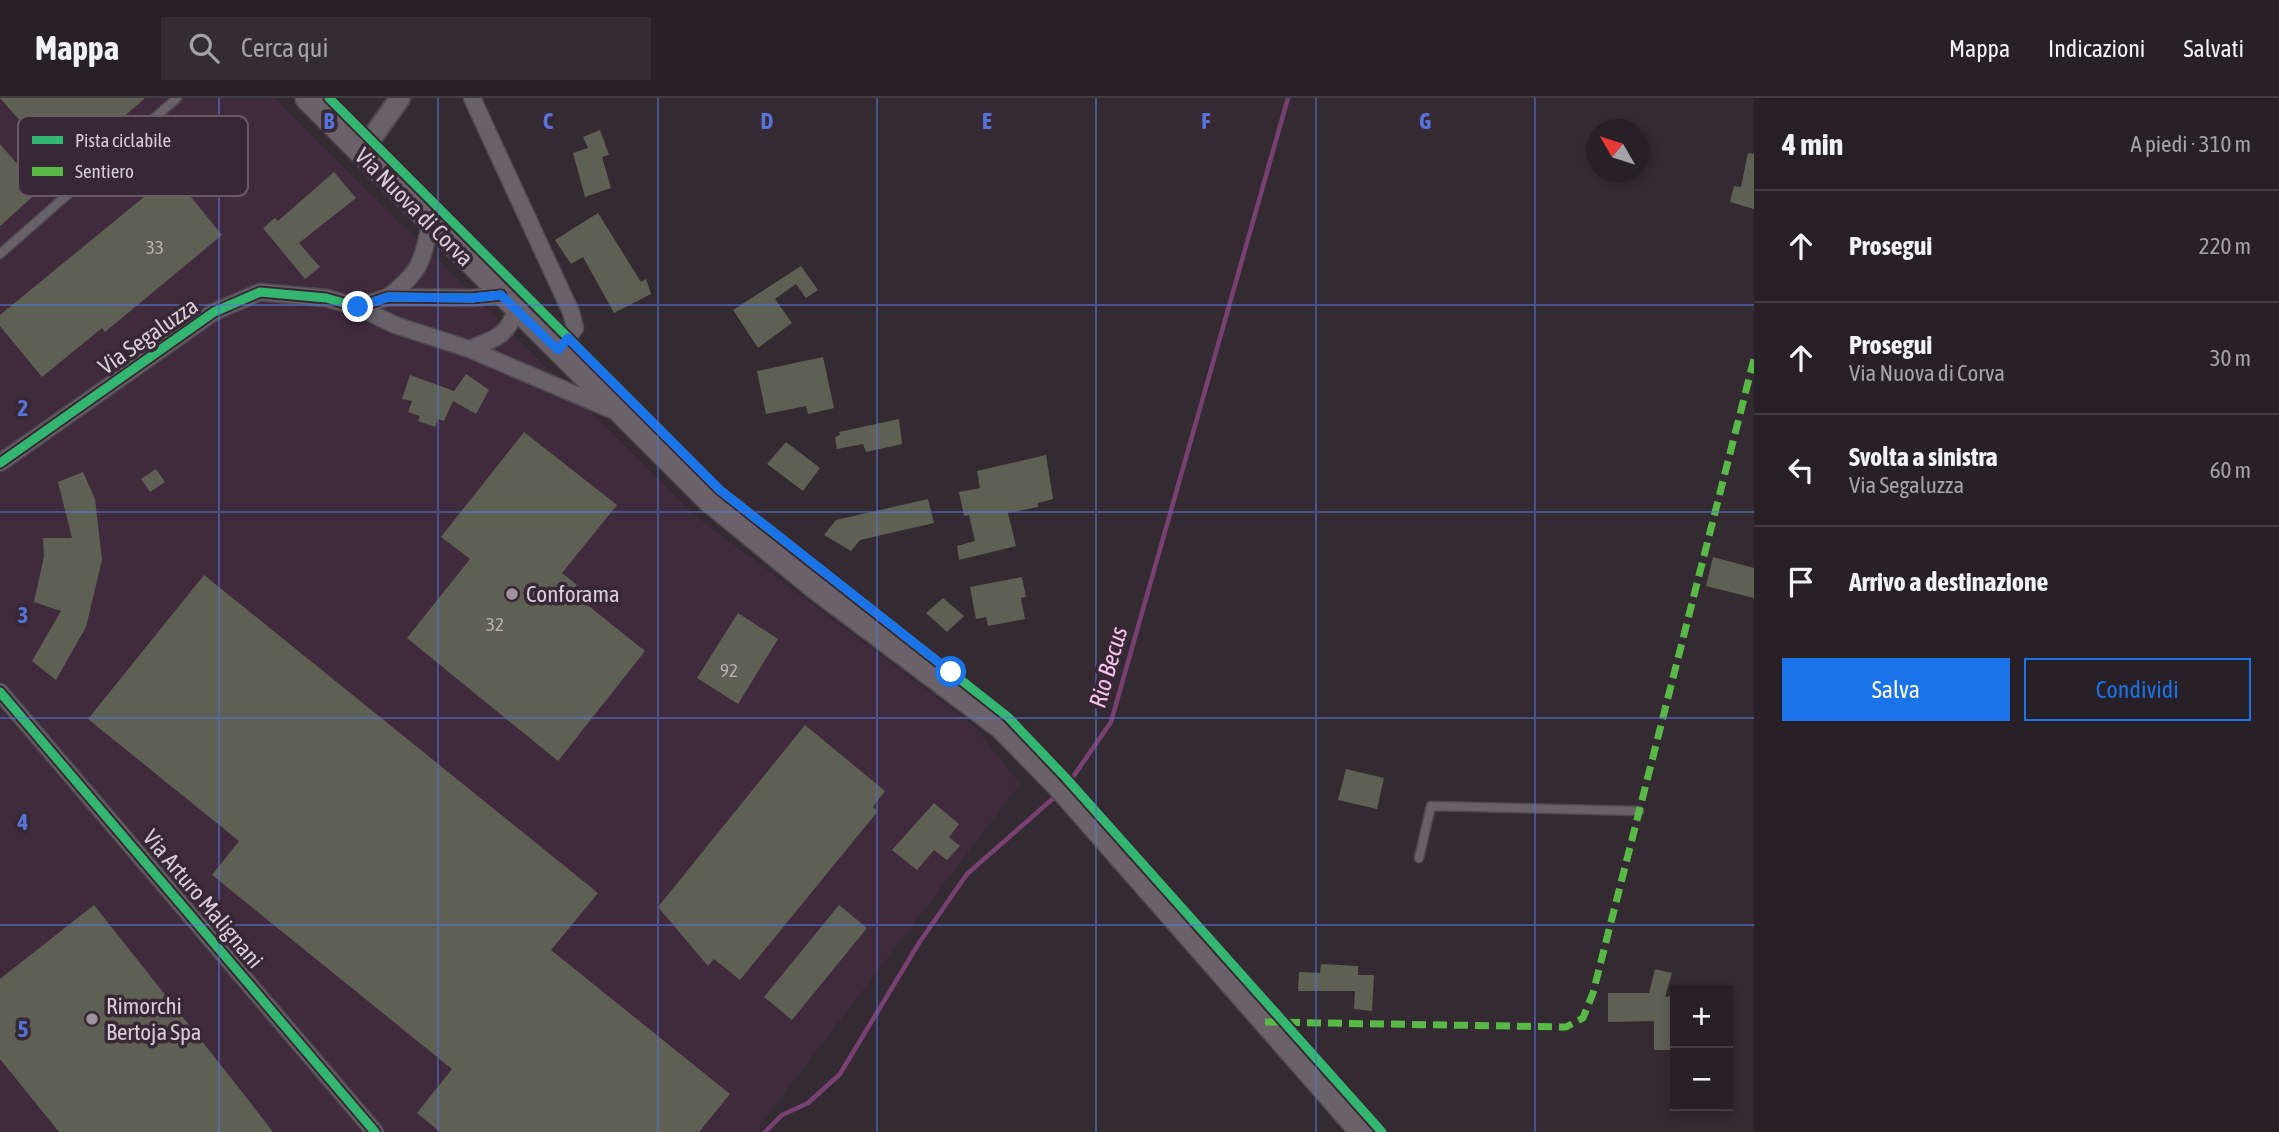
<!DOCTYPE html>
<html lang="it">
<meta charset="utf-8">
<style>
body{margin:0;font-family:"Asap Condensed",sans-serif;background:#332d32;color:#f1f3f6}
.controls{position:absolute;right:21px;bottom:21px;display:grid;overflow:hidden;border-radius:0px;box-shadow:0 4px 10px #0003}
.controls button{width:63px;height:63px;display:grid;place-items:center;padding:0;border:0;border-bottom:2px solid #433e43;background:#272026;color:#f1f3f6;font:35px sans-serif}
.compass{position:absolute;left:1586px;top:21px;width:63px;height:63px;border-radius:50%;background:#272026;box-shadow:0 4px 10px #0003;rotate:309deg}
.stop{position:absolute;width:21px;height:21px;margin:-16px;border:5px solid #1a73e8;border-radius:50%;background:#fff}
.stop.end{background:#1a73e8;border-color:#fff;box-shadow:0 2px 7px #0008}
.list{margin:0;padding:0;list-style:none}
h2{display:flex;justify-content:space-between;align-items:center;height:91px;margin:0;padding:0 28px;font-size:30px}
h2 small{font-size:23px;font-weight:400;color:#a4a3a7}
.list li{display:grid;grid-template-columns:46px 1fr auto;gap:21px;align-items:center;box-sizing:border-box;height:112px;padding:0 28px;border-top:2px solid #433e43}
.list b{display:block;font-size:26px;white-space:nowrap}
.list p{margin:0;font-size:23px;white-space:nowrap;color:#a4a3a7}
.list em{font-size:23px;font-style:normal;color:#a4a3a7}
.actions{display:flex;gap:14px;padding:21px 28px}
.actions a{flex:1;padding:16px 0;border:2px solid #1a73e8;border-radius:0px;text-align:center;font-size:24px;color:#1a73e8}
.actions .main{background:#1a73e8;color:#fff}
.icon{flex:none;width:38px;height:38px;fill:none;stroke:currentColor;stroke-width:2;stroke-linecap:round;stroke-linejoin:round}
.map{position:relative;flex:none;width:1754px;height:1034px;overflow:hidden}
header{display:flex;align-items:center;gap:42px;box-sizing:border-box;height:98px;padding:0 35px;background:#272026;border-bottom:2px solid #433e43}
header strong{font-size:33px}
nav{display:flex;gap:38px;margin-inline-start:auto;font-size:24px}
.search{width:490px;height:63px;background:#332d32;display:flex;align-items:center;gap:18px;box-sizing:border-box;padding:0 24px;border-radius:0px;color:#a4a3a7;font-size:26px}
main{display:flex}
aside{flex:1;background:#272026}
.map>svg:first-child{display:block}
.built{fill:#402b3c}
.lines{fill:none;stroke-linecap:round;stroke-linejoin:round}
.stream{stroke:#794072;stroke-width:4.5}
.building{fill:#5e6054}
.service-casing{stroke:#51494f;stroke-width:11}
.minor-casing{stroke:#51494f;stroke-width:19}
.tertiary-casing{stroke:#51494f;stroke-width:23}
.secondary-casing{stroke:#51494f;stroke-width:26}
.service{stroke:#686167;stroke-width:8}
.minor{stroke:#686167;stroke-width:16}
.tertiary{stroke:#686167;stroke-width:19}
.secondary{stroke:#6b6269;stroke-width:23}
.quiet{stroke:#58b947;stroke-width:7;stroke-dasharray:14 7;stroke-linecap:butt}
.cycleway-casing{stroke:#382735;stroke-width:13}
.cycleway{stroke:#33b770;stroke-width:9}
.route{stroke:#1a73e8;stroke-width:9}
.grid{fill:none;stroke:#5574d7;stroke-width:2;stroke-opacity:0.55}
.poi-dot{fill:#9f949d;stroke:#382735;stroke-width:2.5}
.labels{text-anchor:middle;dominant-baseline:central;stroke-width:7;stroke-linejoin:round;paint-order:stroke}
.number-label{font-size:19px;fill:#bab2b6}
.street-label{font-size:23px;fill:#d9cdd6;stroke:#382735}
.poi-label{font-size:23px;fill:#d9cdd6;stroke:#382735;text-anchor:start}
.water-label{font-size:24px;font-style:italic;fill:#f9c2ef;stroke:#382735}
.key{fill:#382735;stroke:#685965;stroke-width:2}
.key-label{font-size:19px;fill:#d9cdd6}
.grid-label{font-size:23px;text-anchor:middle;font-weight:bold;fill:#5574d7;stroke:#382735;stroke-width:7;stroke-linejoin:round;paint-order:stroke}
</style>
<header>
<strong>Mappa</strong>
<div class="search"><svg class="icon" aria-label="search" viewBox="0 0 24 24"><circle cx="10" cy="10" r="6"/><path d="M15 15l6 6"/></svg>Cerca qui</div>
<nav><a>Mappa</a><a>Indicazioni</a><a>Salvati</a></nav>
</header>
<main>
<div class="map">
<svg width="1754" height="1034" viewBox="0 0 1754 1034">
<rect width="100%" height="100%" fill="#342b32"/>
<polygon class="built" points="0,0 274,0 699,421 972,626 1020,686 760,1027 760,1034 0,1034"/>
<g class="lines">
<g class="stream">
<polyline points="1068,686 1111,624 1288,0"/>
<polyline points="765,1034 782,1017 808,1005 840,976 919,845 967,776 1057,697"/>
</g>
</g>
<g class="building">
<polygon points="0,0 145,0 63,72"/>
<polygon points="600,32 609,57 602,59 611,90 585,99 573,55 588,50 583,39"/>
<polygon points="0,46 40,92 0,128"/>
<polygon points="1748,55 1754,56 1754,111 1730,104 1734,88 1741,89"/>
<polygon points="334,74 356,100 299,145 320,169 305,181 263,130 275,120 278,123"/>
<polygon points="172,76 222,137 105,234 102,230 42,279 0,228 0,217"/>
<polygon points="598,115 641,184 646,181 651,196 614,215 583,159 571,166 555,142"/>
<polygon points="801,168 818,192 806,200 796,186 775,201 792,225 758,250 733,212"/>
<polygon points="823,259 834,310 808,316 806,308 766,316 757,273"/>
<polygon points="466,276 489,292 476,316 453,303 444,323 438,321 435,329 418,323 420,318 408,314 412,303 402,301 410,277 454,293"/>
<polygon points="899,321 902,346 866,354 863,346 837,351 835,339 840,337 839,334"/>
<polygon points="524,334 617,407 562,475 577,487 574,490 588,501 585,505 645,553 558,663 407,540 470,461 441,439"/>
<polygon points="786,344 820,370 803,393 767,366"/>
<polygon points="1046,357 1053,401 1038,405 1038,409 1008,415 1016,448 959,462 957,448 975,443 969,417 964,418 959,394 980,390 977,373"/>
<polygon points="156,371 165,384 150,394 141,381"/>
<polygon points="83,374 95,401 102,462 86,529 56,582 32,563 61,513 34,504 44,458 43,440 72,440 58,384"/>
<polygon points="928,401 934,425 860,442 851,453 824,437 836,422"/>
<polygon points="1713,459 1754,470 1754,500 1706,488"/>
<polygon points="204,477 598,795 551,852 730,996 699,1034 440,1034 417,1015 452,971 212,777 239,743 88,621"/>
<polygon points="1022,479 1026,499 1021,500 1025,521 988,528 986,519 976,521 970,489"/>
<polygon points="943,500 964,518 947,534 926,515"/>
<polygon points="738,515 778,541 738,606 697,580"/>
<polygon points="805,627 885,693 873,709 878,713 740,882 714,861 708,868 658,809"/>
<polygon points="1346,671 1384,680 1377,711 1338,702"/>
<polygon points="934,705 959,726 949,739 960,748 947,762 934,752 917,772 892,752"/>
<polygon points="94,807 235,985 273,1034 59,1034 0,961 0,881"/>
<polygon points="839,807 867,830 792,922 764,899"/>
<polygon points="1321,866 1358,868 1358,877 1374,877 1372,913 1354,911 1355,893 1298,893 1299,874 1320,875"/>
<polygon points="1655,871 1672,875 1665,899 1675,898 1675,952 1654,952 1654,923 1608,924 1608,895 1649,895"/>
</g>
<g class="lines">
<g class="service-casing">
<g id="service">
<polyline points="0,156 177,0"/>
<polyline points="1419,760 1431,708 1639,713"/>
</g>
</g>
<g class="minor-casing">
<g id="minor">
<polyline points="472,0 571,214 575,230 558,252"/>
<path d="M388,199C419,175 423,164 430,126"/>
<path d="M358,209L395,227L469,251C494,241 507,239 516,212"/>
<polyline points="469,251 612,312"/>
<polyline points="0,365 214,214 260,194 326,200 358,209 388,199 472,200 501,197"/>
<polyline points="0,594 375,1034"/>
</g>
</g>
<g class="tertiary-casing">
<polyline id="tertiary" points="361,55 400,0"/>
</g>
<g class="secondary-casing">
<polyline id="secondary" points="307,0 710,403 815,489 1000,628 1058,687 1362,1034"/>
</g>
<use href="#service" class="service"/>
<use href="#minor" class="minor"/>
<use href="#tertiary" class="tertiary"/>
<use href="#secondary" class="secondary"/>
<polyline class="quiet" points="1265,924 1566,929 1583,920 1593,895 1754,261"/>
<g class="cycleway-casing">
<g id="cycleway">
<polyline points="329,0 720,392 1008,619 1066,680 1382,1034"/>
<polyline points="0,365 214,214 260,194 326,200 358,209 388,199 472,200 501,197"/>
<polyline points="0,594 375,1034"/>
</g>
</g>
<use href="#cycleway" class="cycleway"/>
</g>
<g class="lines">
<polyline class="route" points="358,209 388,199 472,200 501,197 558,252 568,240 720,392 951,574"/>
</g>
<path class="grid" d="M219,0V1034M438,0V1034M658,0V1034M877,0V1034M1096,0V1034M1316,0V1034M1535,0V1034M0,207H1754M0,414H1754M0,620H1754M0,827H1754"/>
<g class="poi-dot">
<circle cx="512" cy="496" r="7"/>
<circle cx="92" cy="921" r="7"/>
</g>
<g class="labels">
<g class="number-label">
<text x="155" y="149">33</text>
<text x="495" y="526">32</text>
<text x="729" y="572">92</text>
</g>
<g class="street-label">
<text transform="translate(414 109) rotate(45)">Via Nuova di Corva</text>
<text transform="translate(148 238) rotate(-35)">Via Segaluzza</text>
<text transform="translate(203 801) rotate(50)">Via Arturo Malignani</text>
</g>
<g class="poi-label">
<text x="526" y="496">Conforama</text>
<text x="106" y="908">Rimorchi<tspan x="106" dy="26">Bertoja Spa</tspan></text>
</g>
<g class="water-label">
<text transform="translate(1108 569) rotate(-74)">Rio Becus</text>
</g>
</g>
<rect x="18" y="18" width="230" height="80" rx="10" class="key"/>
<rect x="32" y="38" width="31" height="8" fill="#33b770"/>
<rect x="32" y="69" width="31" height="9" fill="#58b947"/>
<g class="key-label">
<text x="75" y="49">Pista ciclabile</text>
<text x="75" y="80">Sentiero</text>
</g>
<g class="grid-label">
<text x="329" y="31">B</text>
<text x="548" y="31">C</text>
<text x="767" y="31">D</text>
<text x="987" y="31">E</text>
<text x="1206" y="31">F</text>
<text x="1425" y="31">G</text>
<text x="23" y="318">2</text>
<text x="23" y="525">3</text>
<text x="23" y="732">4</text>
<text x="23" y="939">5</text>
</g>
</svg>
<div class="controls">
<button>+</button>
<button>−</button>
</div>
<svg class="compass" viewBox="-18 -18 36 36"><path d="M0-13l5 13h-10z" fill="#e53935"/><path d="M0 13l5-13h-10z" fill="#a4a3a7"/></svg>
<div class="stop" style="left:951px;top:574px"></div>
<div class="stop end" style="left:358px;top:209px"></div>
</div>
<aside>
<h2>4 min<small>A piedi · 310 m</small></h2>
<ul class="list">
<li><svg class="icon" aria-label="ahead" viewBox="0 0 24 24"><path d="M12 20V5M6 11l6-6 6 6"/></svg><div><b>Prosegui</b></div><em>220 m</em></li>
<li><svg class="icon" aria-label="ahead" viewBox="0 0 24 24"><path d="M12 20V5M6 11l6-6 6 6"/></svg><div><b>Prosegui</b><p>Via Nuova di Corva</p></div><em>30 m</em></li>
<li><svg class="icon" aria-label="left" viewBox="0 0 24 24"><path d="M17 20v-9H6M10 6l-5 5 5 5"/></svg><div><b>Svolta a sinistra</b><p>Via Segaluzza</p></div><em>60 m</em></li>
<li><svg class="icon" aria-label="arrive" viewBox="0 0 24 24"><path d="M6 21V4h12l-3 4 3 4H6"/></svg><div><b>Arrivo a destinazione</b></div></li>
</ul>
<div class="actions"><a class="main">Salva</a><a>Condividi</a></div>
</aside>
</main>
